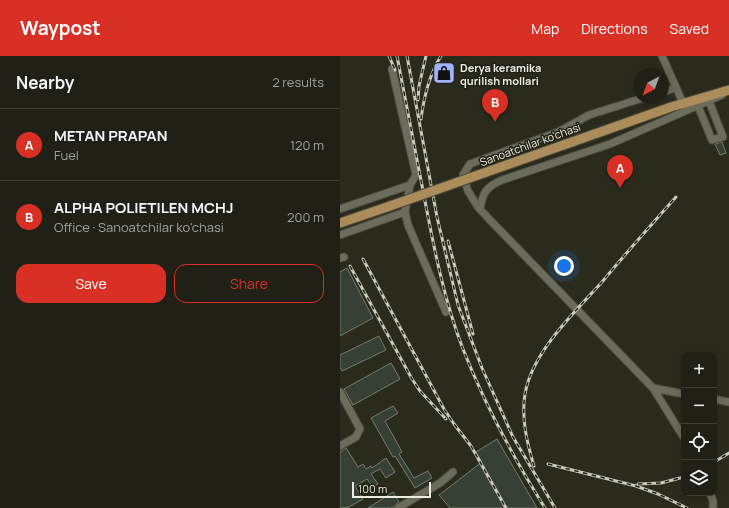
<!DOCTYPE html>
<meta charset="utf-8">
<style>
body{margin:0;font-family:Manrope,sans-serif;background:#28281f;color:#f1f3f6}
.controls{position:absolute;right:12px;bottom:12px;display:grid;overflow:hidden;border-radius:8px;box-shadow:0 2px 10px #0003}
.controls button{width:36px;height:36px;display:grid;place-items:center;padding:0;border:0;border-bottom:1px solid #3d3e35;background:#202016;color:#f1f3f6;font:20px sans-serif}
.compass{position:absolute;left:293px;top:12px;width:36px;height:36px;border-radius:50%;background:#202016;box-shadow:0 2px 10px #0003;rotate:221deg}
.scale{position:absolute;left:12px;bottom:10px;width:79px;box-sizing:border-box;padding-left:4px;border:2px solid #ecece3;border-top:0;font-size:11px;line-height:14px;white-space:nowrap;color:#ecece3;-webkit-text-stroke:3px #222114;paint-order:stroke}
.you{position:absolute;left:224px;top:210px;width:14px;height:14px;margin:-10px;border:3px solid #fff;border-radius:50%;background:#1a73e8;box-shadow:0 0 0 6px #1a73e833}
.badge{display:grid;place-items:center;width:26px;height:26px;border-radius:50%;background:#d93025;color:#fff;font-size:13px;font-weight:700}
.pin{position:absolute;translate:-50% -33px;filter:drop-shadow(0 1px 2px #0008)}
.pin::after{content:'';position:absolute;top:21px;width:14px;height:12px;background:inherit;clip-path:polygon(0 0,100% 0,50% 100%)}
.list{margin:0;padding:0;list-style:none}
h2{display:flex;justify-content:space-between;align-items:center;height:52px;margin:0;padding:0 16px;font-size:17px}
h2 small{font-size:13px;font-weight:400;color:#a2a3a1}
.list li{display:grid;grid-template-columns:26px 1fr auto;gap:12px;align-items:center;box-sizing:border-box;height:72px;padding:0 16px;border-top:1px solid #3d3e35}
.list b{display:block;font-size:15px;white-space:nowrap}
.list p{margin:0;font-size:13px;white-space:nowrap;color:#a2a3a1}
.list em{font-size:13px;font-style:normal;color:#a2a3a1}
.actions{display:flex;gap:8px;padding:12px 16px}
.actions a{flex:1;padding:9px 0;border:1px solid #d93025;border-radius:12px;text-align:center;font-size:14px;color:#d93025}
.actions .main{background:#d93025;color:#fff}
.icon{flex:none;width:22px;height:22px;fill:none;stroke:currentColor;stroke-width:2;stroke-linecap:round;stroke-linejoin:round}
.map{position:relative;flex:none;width:389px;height:452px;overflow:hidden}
header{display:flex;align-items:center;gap:24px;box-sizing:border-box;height:56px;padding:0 20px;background:#d93025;color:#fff}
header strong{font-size:19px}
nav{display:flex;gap:22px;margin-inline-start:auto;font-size:14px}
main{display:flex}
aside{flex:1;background:#202016}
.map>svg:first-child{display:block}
.building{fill:#364034;stroke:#737e71}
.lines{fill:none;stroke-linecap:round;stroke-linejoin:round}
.minor-casing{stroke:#48483c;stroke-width:9}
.major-casing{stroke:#48483c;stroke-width:11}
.minor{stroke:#6c6c5c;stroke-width:7}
.major{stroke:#ac8c59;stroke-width:9}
.rail-casing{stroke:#cacac0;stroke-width:3}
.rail{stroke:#222114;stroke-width:1.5;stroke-dasharray:4.5;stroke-linecap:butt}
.major-bridge-casing{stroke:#48483c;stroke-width:11;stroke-linecap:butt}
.major-bridge{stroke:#ac8c59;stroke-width:9}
.labels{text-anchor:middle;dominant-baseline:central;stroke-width:3;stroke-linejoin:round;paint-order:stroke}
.poi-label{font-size:11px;font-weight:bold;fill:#ecece3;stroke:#222114;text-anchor:start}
.street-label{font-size:11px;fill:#ecece3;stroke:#222114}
</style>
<header>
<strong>Waypost</strong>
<nav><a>Map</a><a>Directions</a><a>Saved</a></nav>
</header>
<main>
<aside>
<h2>Nearby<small>2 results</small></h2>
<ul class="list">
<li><span class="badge">A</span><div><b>METAN PRAPAN</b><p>Fuel</p></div><em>120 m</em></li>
<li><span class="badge">B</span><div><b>ALPHA POLIETILEN MCHJ</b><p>Office · Sanoatchilar ko'chasi</p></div><em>200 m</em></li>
</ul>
<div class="actions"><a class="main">Save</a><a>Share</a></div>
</aside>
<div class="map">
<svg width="389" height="452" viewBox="0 0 389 452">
<rect width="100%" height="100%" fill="#2b2b1d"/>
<g class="building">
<polygon points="382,86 386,97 380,99 375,88"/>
<polygon points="7,212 33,262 0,280 0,216"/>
<polygon points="39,280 46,294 2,315 0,311 0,299"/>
<polygon points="51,307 60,323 13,349 4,333"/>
<polygon points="53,350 58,357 45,365 62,396 59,398 74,422 88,415 92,422 75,432 55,400 53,401 31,362"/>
<polygon points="157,383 197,452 110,452 99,439 142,406 136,396"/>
<polygon points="6,392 18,411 23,408 26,413 31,410 32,412 46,402 55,416 46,422 40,413 31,418 38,428 33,431 27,423 15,430 23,443 9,451 0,452 0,396"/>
<polygon points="53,436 59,446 53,451 51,452 28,452"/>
</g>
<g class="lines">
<g class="minor-casing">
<g id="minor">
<polyline points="322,0 343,47"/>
<polyline points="323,36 335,32"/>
<polyline points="303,42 249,59 218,76 130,108 123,119 128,135 138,151 149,163 313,332 344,382"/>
<polyline points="358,50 372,84 383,81 369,45"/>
<polyline points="0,153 70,129 76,119 52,13"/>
<path d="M140,153C143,136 146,131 162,124L270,88L382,39"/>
<polyline points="65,156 70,129"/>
<polyline points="0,179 65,156 68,169 106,256"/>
<polyline points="0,202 4,201"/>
<polyline points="313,332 344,338"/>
<polyline points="0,336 20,373 16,381 0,390"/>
<polyline points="374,343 389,346"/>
<polyline points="370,437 373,445 373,452"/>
<polyline points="58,452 100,427 113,416"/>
</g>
</g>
<g class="major-casing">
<g id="major">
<polyline points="232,86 331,51 389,34"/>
<polyline points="0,167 50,150"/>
</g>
</g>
<use href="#minor" class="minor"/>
<use href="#major" class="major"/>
<g class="rail-casing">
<g id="rail">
<polyline points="49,0 55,14"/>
<path d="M57,0C66,47 75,93 84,140C94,192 104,244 123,293C145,349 173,401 205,452"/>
<polyline points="67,0 97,161 118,249 142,312 173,381 215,452"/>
<polyline points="78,44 79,30 86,0"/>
<path d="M81,63C84,40 89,19 101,0"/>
<polyline points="108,185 133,278"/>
<polyline points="23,203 104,353 114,368 131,390 166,452"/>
<polyline points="10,210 72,323 80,335 106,363"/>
<polyline points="374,406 389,397"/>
<polyline points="208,408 296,430 318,438 347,452"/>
<path d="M194,410C187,387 181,362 185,338C192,296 235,256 262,226C286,197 311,169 336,141"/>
<polyline points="298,428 321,427 344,421"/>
</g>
</g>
<use href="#rail" class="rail"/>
<g class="major-bridge-casing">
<polyline id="major-bridge" points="50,150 232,86"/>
</g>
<use href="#major-bridge" class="major-bridge"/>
</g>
<defs>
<g id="shop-square" transform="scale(1.15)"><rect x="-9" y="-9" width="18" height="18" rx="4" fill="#a0b3fd" stroke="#222114"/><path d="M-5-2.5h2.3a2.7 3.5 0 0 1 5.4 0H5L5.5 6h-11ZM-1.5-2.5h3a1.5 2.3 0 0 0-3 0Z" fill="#111"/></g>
</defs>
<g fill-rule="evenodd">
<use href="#shop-square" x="104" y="17"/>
</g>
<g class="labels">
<g class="poi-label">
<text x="120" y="11">Derya keramika<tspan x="120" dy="13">qurilish mollari</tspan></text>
</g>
<g class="street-label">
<text transform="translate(190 88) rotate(-20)">Sanoatchilar ko'chasi</text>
</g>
</g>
</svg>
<div class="controls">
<button>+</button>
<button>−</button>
<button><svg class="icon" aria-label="locate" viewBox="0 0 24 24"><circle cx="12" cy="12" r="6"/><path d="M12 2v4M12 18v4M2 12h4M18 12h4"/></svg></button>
<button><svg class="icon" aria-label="layers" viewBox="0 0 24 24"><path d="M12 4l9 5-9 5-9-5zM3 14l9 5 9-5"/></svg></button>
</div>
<svg class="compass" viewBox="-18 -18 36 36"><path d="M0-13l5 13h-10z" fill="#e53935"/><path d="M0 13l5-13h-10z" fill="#a2a3a1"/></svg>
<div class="scale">100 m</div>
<div class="you"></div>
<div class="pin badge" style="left:280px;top:132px">A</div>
<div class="pin badge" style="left:155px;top:66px">B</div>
</div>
</main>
